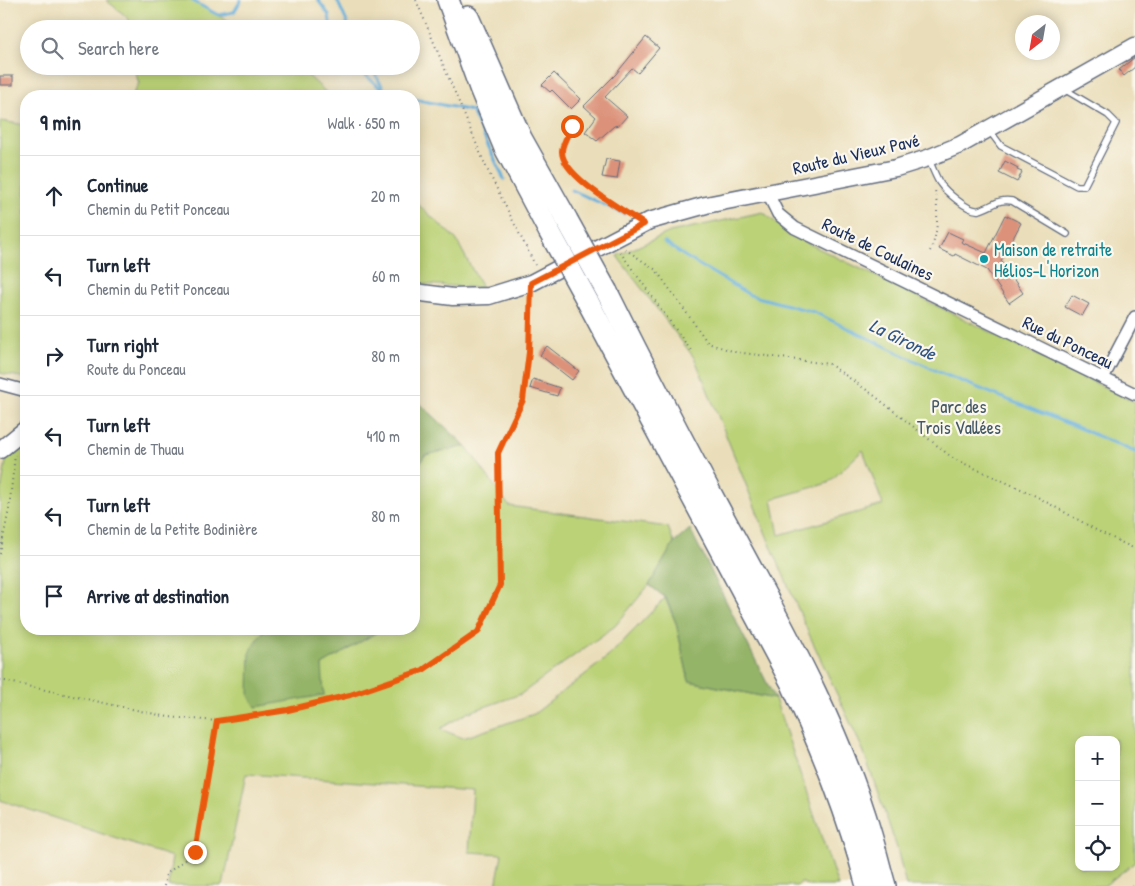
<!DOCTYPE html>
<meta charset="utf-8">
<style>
body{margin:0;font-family:"Patrick Hand",sans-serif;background:#f2f2f3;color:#1f2937}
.controls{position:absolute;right:15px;bottom:15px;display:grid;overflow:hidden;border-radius:10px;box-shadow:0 2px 12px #0003}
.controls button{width:45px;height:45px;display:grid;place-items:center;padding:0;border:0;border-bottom:1px solid #e0e1e3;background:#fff;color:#1f2937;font:25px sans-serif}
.compass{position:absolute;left:1015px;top:15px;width:45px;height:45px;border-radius:50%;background:#fff;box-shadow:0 2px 12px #0003;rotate:211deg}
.stop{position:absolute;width:15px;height:15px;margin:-11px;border:4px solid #ea580c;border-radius:50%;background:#fff}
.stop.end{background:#ea580c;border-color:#fff;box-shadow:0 1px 5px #0008}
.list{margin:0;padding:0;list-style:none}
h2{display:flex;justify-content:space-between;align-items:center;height:65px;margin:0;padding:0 20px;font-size:21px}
h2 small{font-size:16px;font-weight:400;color:#747a83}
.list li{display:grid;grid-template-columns:32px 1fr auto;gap:15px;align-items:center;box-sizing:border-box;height:80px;padding:0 20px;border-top:1px solid #e0e1e3}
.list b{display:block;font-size:19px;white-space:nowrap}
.list p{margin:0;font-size:16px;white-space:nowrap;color:#747a83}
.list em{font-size:16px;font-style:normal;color:#747a83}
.icon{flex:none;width:28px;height:28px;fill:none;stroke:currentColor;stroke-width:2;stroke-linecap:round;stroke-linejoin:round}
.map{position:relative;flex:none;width:1135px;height:886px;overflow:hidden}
.search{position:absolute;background:#fff;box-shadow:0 2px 12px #0003;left:20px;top:20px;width:400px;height:55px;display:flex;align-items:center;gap:12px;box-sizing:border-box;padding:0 18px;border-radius:28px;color:#747a83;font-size:19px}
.panel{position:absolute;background:#fff;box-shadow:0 2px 12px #0003;left:20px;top:90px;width:400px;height:545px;border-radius:20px}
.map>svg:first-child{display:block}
.green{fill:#bbd277;stroke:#6b806a;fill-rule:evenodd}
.forest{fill:#94b468;stroke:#587263}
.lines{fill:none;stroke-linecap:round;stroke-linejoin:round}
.stream{stroke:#64afdd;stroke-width:3}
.building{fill:#dc927a}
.lane-casing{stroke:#636c7e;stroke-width:8}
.street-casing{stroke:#636c7e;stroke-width:14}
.secondary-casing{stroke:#636c7e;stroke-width:19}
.highway-casing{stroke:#636c7e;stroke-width:24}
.path{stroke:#636c7e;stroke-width:2;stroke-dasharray:1 4;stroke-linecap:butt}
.lane{stroke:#fff;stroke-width:5.5}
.street{stroke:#fff;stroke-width:11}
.secondary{stroke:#fff;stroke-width:16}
.highway{stroke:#fff;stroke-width:21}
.highway-bridge-casing{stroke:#636c7e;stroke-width:24;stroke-linecap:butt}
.highway-bridge{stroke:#fff;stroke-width:21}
.route{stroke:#ea580c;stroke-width:6}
.culture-dot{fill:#0f9aa8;stroke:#fbf7ec;stroke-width:2}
.labels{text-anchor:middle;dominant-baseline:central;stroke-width:4.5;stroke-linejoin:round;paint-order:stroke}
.street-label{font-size:18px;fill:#1b2f5e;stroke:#fbf7ec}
.culture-label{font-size:18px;fill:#0d838f;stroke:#fbf7ec;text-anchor:start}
.park-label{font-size:18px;fill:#435864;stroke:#fbf7ec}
.water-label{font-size:19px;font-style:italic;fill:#315584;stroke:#fbf7ec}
</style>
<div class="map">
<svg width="1135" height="886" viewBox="0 0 1135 886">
<rect width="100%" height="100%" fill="#fbf7ec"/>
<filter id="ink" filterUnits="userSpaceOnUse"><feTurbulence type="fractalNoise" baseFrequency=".02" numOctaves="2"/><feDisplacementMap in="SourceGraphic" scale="10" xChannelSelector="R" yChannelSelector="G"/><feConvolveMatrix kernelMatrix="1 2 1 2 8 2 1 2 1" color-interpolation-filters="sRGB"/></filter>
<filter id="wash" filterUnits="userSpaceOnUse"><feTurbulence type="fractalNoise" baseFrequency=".0096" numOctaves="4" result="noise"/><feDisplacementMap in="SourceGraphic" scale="20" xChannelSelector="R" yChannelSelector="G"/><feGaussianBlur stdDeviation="1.12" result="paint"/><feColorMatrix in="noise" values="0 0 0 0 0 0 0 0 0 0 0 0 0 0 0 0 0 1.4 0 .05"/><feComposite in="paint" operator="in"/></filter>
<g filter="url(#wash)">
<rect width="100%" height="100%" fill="#eadeba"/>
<g class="green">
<polygon points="106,0 190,0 244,29 134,29 127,17"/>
<polygon points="133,66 298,66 330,96 132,96 139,83"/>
<polygon points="0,121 26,125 26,378 0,373"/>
<polygon points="414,201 456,239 482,288 421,284 414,282"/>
<path d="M763,212L791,235L1135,402V862L1104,886H906L897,848L863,750L808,632L768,539L695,359L617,256L670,232ZM863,450L883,505L779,535L772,499L828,483ZM1079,740H1116V867H1079Z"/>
<polygon points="26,445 26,629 265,629 250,651 322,665 382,629 414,629 414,472 425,455 466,446 509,506 668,527 674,543 649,585 615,626 521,694 467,713 440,729 463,738 534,714 609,656 665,598 676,623 689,681 775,699 838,886 809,886 801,882 797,886 496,886 502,854 469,852 473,790 246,774 223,886 168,886 172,857 0,800 0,497 7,455"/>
</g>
<g class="forest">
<polygon points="414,398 466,446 425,455 414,472"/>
<polygon points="690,529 775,699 689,681 676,623 666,598 649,585 674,543"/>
<polygon points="265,629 382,629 322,665 324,695 256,707 249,696 250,651"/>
</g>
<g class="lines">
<g class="stream">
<polyline points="191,0 218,15 234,12 241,0"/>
<polyline points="318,0 329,15 331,29"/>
<polyline points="337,0 350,29"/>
<polyline points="355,66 386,93 402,96"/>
<polyline points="370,66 384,89"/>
<polyline points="414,99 472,111 504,179"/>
<polyline points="572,190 624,214"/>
<polyline points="664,242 686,257 750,295 814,312 941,373 1084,430 1135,452"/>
</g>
</g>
<g id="blocks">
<g class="building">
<polygon points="646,37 659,48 638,73 632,68 605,97 627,116 619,125 614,126 597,141 585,132 596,117 584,106 616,74"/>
<polygon points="1135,57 1135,67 1124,76 1119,70"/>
<polygon points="554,73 581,99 571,109 552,90 550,92 542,85"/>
<rect x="0" y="76" width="13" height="9"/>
<polygon points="606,159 620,161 617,179 602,177"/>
<polygon points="1005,161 1018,168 1017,170 1022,172 1017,182 999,173"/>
<polygon points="1005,215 1021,223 1001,261 1023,293 1009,303 987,270 955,254 954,256 939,249 948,232 963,239 961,242 986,253"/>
<polygon points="1072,295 1089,304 1082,316 1065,307"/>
<polygon points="547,346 579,371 572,380 540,355"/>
<polygon points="533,379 560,388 557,396 530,388"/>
</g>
</g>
</g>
<g filter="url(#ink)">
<use href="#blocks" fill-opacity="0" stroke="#636c7e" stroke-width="1"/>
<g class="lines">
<g class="lane-casing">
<g id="lane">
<polyline points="989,130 1001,146 1077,186 1084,186 1116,123 1108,115 1064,89"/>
<path d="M929,160C932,167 935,175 939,182C945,191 968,212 979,210C992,207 998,198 1012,201L1067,234"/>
</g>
</g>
<g class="street-casing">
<g id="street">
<polyline points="768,194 778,214 795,228 1135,394"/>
<polyline points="1103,378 1135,317"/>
<polyline points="0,384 26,391"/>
</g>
</g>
<g class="secondary-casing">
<g id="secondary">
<polyline points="414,292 453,297 489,296 531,283 649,221 706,205 896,168 928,158 960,145 1135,46"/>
<polyline points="0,450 26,429"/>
</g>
</g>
<g class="highway-casing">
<g id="highway">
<polyline points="448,0 480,88 504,146 549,231"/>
<polyline points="468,17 521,138 567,220"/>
<path d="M607,292C643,364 680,436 718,507C774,612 838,720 871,835C876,852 880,869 885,886"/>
<path d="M588,302L791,682C822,750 848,813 867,886"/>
</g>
</g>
<g class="path">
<polyline points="416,0 487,169 535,265"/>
<path d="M572,126C569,133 562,144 562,151C561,174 614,204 632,216"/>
<polyline points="625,249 656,270 708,343 735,352 829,364 871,393 954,459 1032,494 1098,531 1135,549"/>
<path d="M930,251C939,233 938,210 935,190"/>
<polyline points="620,252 692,352"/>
<polyline points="0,554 9,509 15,455"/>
<polyline points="0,680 168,717 217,721 288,710 350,695 423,670 478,632 500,585 498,453 523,400 529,352 531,297"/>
<polyline points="164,886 166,874 195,852 217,721"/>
<polyline points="1132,886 1135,884"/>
</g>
<use href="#lane" class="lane"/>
<use href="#street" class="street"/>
<use href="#secondary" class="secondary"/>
<use href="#highway" class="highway"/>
<g class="highway-bridge-casing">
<g id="highway-bridge">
<polyline points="567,220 607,292"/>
<polyline points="549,231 588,302"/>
</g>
</g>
<use href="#highway-bridge" class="highway-bridge"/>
</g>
</g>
<g class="lines" filter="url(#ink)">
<path class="route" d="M195,852L217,721L288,710L350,695L423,670L478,632L500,585L498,453L523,400L529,352L531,283L644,224C625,211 561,176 562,151C562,144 569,133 572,126"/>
</g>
<circle class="culture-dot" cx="984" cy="259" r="5"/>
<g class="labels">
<g class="street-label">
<text transform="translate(856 154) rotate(-13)">Route du Vieux Pavé</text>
<text transform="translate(878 249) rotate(26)">Route de Coulaines</text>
<text transform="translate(1068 342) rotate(26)">Rue du Ponceau</text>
</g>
<g class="culture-label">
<text x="994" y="249">Maison de retraite<tspan x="994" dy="21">Hélios-L'Horizon</tspan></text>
</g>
<g class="park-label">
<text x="959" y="406">Parc des<tspan x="959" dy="21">Trois Vallées</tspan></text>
</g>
<g class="water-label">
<text transform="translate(903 339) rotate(26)">La Gironde</text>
</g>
</g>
</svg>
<div class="controls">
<button>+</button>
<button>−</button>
<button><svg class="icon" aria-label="locate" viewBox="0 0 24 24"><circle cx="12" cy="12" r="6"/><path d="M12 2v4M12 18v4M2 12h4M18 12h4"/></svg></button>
</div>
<svg class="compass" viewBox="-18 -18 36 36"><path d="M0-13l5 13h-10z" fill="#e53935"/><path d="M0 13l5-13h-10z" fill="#747a83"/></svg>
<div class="stop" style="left:572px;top:126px"></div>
<div class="stop end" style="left:195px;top:852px"></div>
<div class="search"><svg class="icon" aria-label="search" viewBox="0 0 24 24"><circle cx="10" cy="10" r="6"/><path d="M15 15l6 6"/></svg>Search here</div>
<section class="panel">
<h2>9 min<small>Walk · 650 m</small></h2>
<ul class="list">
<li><svg class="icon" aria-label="ahead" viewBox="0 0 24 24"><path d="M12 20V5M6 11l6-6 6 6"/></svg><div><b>Continue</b><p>Chemin du Petit Ponceau</p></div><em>20 m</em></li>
<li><svg class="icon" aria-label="left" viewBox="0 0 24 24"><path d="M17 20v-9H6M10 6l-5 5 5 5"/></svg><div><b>Turn left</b><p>Chemin du Petit Ponceau</p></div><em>60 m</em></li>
<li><svg class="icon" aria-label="right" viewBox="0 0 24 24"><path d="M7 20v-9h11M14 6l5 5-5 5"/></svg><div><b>Turn right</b><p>Route du Ponceau</p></div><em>80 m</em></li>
<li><svg class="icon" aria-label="left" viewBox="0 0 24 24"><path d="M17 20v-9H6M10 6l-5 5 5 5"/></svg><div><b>Turn left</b><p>Chemin de Thuau</p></div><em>410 m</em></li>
<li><svg class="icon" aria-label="left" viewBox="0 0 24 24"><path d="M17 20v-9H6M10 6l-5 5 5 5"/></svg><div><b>Turn left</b><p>Chemin de la Petite Bodinière</p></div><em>80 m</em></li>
<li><svg class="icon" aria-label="arrive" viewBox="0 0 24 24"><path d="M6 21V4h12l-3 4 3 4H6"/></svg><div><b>Arrive at destination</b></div></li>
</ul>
</section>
</div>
